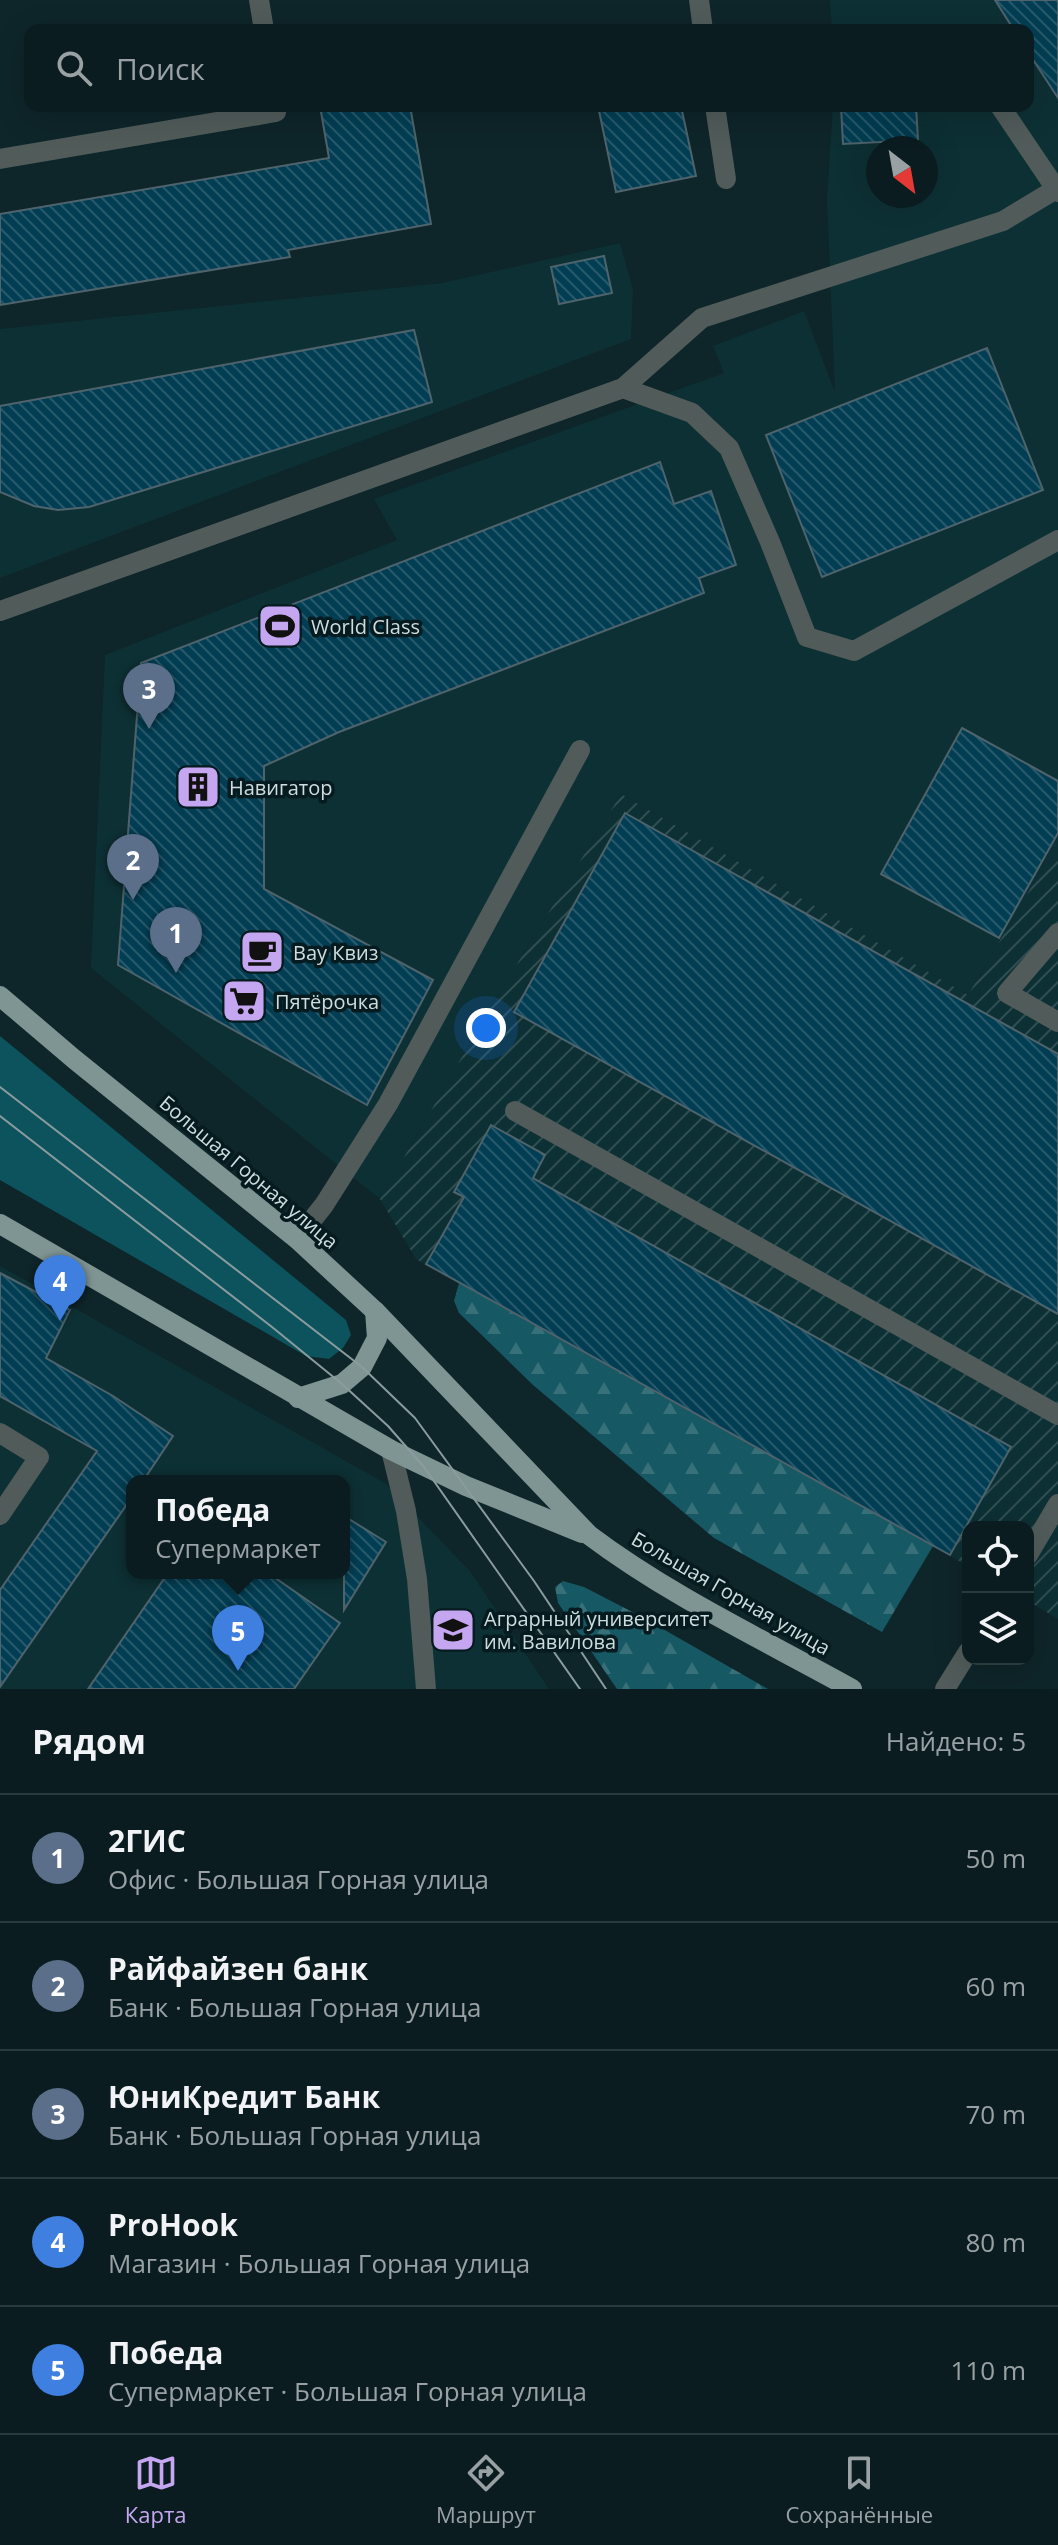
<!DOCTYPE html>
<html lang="ru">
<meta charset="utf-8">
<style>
body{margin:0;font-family:"Open Sans",sans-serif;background:#18292c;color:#f1f3f6}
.controls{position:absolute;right:24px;bottom:24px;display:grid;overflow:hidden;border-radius:16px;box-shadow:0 8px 32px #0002}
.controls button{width:72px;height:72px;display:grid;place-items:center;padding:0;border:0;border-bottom:2px solid #2a3a3d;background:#0a1c1f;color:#f1f3f6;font:40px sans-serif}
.compass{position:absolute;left:866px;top:136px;width:72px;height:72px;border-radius:50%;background:#0a1c1f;box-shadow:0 8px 32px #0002;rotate:149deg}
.you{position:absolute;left:486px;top:1028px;width:28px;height:28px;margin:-20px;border:6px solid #fff;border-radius:50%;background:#1a73e8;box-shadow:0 0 0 12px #1a73e833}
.badge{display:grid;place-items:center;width:52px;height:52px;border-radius:50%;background:#c5a7f1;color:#fff;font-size:26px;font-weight:700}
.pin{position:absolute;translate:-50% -66px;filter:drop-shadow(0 2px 4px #0008)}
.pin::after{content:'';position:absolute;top:42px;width:28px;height:24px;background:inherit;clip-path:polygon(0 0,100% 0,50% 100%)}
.popup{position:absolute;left:126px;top:1475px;width:224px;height:104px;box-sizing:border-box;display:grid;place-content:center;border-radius:16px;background:#0a1c1f;filter:drop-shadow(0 2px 6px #0005);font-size:26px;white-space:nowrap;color:#99a1a4}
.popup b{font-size:30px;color:#f1f3f6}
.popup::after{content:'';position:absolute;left:50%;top:100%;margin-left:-16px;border:16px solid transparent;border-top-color:#0a1c1f}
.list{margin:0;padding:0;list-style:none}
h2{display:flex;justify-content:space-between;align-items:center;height:104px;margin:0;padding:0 32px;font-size:34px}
h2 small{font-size:26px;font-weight:400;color:#99a1a4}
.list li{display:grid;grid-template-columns:52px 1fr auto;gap:24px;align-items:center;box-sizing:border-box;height:128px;padding:0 32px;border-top:2px solid #2a3a3d}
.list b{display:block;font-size:30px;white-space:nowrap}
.list p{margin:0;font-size:26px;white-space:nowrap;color:#99a1a4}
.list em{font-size:26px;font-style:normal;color:#99a1a4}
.icon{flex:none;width:44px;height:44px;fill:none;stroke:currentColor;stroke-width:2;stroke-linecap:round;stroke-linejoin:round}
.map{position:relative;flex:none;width:1058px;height:1689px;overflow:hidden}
.search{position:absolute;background:#0a1c1f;box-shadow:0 8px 32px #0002;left:24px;right:24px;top:24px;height:88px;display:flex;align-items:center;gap:20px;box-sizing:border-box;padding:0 28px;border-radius:16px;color:#99a1a4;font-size:30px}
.sheet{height:744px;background:#0a1c1f}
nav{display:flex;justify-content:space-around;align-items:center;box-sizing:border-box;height:112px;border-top:2px solid #2a3a3d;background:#0a1c1f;font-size:22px;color:#99a1a4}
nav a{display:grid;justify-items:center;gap:4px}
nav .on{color:#c5a7f1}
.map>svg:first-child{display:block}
.built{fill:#0d3034;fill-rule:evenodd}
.industrial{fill:url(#industrial-furrows)}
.green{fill:#0d535d}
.forest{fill:url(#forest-firs)}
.building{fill:url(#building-back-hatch);stroke:#4f636d;stroke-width:2}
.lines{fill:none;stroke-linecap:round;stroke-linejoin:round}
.minor{stroke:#505b5a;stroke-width:20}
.major{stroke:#7f9594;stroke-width:20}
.tram{stroke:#8b9c9e;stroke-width:2}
.labels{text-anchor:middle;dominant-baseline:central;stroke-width:7;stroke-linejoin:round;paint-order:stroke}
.poi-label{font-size:20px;fill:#cfdddf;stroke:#051b1f;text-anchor:start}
.street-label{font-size:20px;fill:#cfdddf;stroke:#051b1f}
</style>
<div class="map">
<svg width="1058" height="1689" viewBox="0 0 1058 1689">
<defs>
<pattern id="industrial-furrows" width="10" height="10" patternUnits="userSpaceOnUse" patternTransform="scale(2)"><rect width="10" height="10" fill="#0d3034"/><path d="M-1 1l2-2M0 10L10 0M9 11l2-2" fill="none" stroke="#2f4e51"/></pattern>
<pattern id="forest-firs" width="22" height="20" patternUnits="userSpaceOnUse" patternTransform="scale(2)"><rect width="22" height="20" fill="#165863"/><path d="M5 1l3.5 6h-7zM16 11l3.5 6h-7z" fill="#377079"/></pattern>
<pattern id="building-back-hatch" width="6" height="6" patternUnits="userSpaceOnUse" patternTransform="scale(2)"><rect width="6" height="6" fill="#023e53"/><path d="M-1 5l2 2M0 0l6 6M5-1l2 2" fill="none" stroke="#26596b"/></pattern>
</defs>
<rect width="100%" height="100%" fill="#0e2529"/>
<g class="built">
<path d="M830,0H1058V846H1056L968,995L621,794L486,1015L380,1199L91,968L105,655L397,540L374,499L724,373L713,346L804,311L835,392L827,199L833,106H1028V30H832ZM878,148H926V196H878Z"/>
<polygon points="620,243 633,289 631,339 0,578 0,329 442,283"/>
<path d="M0,1266L385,1483L470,1571L549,1689H0ZM132,1481H344V1573H132Z"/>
</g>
<polygon class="industrial" points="621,794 968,995 1056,845 1058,846 1058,1619 1028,1601 1028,1527 968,1527 968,1566 416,1259 380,1199 486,1015"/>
<polygon class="green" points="0,1036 346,1320 351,1335 343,1348 329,1359 306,1356 0,1180"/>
<g class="forest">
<polygon points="459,1283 933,1546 882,1632 714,1538 533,1385 459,1313 454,1301"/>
<polygon points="563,1581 584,1587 642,1617 768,1689 617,1689 558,1603 555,1587"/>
</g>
<g class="building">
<polygon points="995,0 1058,0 1058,98 1028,52 1028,30 1014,30"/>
<polygon points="320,106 410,106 431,224 288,250 290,257 0,305 0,214 329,158"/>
<polygon points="598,106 681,106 696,176 616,192"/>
<polygon points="841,106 916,106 918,140 843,144"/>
<polygon points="604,256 612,293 559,304 551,267"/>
<polygon points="414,330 432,402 89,507 58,510 34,506 0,492 0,406"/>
<polygon points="987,348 1043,490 822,577 766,435"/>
<polygon points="660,462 674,504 711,491 736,565 699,578 704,593 339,732 264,766 264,889 433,980 367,1105 118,965 141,663"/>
<polygon points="962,728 1058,781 1058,833 999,938 881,874"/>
<polygon points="625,813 1058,1054 1058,1314 514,1012"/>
<polygon points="491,1125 545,1155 533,1178 1011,1447 950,1555 426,1264 464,1197 454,1192"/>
<polygon points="0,1273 70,1310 46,1358 113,1396 173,1436 143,1481 132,1481 132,1497 0,1687 0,1590 97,1451 0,1396"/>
<polygon points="344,1516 386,1542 344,1610"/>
<polygon points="168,1573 268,1573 340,1623 294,1689 88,1689"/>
</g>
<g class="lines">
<g class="minor">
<polyline points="259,0 264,30"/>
<polyline points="699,0 703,30"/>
<polyline points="715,106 726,179"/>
<polyline points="1000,106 1058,192"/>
<polyline points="0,159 276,112 275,106"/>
<polyline points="623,388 692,413 729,448 770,542 807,637 854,651 1058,540"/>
<polyline points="0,611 623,388 702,318 1003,221 1056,189"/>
<polyline points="1058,933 1007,993 1058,1022"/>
<polyline points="515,1111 1058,1415"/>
<polyline points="297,1239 324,1205 388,1104 580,750"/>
<polyline points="0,1433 39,1457 0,1515"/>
<polyline points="391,1450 406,1511 417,1579 426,1689"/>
<polyline points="1028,1555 1058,1504"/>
<polyline points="945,1689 968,1652"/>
</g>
<g class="major">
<path d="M0,996L74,1059L297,1239L375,1311L589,1535C670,1596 764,1640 852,1689"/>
<polyline points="0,1224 391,1450 466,1486 582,1533"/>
<polyline points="298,1398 342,1384 362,1367 377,1338 375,1311"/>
</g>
<g class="tram">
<polyline points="0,1087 362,1367 415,1418 534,1581 606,1689"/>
<polyline points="0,1116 272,1327 342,1384 388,1426 424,1467 580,1689"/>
</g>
</g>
<defs>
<g id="stadium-square" transform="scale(2.3)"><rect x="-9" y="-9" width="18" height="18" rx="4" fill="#c5a7f1" stroke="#051b1f"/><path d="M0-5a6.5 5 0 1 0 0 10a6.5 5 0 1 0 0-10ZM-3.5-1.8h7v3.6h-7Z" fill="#111"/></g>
<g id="building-square" transform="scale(2.3)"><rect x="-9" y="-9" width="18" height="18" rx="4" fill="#c5a7f1" stroke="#051b1f"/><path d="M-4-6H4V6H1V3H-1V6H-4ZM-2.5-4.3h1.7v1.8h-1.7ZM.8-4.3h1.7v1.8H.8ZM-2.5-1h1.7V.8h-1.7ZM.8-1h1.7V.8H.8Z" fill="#111"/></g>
<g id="cafe-square" transform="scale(2.3)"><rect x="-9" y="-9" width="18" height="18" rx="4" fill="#c5a7f1" stroke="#051b1f"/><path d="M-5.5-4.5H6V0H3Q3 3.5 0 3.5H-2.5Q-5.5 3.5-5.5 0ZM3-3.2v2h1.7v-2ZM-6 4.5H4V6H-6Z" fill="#111"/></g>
<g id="supermarket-square" transform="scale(2.3)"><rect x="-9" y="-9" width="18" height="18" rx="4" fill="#c5a7f1" stroke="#051b1f"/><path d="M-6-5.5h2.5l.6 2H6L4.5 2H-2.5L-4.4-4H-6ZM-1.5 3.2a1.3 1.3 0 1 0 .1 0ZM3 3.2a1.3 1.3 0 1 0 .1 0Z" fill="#111"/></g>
<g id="university-square" transform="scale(2.3)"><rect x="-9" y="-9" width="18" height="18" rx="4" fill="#c5a7f1" stroke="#051b1f"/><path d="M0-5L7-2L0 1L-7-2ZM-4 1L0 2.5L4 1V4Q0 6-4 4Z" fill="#111"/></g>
</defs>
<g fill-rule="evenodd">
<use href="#stadium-square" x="280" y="626"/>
<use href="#building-square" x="198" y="787"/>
<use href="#cafe-square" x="262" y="952"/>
<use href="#supermarket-square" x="244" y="1001"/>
<use href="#university-square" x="453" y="1630"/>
</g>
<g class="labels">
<g class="poi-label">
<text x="311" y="626">World Class</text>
<text x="229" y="787">Навигатор</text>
<text x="293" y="952">Вау Квиз</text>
<text x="275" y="1001">Пятёрочка</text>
<text x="484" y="1618">Аграрный университет<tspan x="484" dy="23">им. Вавилова</tspan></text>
</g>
<g class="street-label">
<text transform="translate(249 1172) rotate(40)">Большая Горная улица</text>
<text transform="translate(731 1593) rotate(30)">Большая Горная улица</text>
</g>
</g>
</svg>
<div class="controls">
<button><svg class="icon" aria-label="locate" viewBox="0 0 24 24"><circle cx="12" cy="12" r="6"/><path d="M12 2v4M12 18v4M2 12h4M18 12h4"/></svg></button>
<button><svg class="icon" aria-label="layers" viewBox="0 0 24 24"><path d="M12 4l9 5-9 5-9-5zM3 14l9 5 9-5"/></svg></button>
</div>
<svg class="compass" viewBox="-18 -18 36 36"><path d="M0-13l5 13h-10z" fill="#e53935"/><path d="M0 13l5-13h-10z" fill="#99a1a4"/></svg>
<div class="you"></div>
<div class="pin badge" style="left:176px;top:973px;background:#5c6f8a">1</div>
<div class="pin badge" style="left:133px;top:900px;background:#5c6f8a">2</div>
<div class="pin badge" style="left:149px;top:729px;background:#5c6f8a">3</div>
<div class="pin badge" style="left:60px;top:1321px;background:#3f7fe0">4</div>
<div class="pin badge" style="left:238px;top:1671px;background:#3f7fe0">5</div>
<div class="popup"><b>Победа</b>Супермаркет</div>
<div class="search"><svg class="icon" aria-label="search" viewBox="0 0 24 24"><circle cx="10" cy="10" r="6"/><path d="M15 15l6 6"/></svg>Поиск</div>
</div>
<section class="sheet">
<h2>Рядом<small>Найдено: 5</small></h2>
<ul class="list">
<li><span class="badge" style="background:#5c6f8a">1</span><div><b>2ГИС</b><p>Офис · Большая Горная улица</p></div><em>50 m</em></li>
<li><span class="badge" style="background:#5c6f8a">2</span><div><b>Райфайзен банк</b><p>Банк · Большая Горная улица</p></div><em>60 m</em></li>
<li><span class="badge" style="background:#5c6f8a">3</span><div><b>ЮниКредит Банк</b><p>Банк · Большая Горная улица</p></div><em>70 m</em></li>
<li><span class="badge" style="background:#3f7fe0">4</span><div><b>ProHook</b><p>Магазин · Большая Горная улица</p></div><em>80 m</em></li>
<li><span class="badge" style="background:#3f7fe0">5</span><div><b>Победа</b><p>Супермаркет · Большая Горная улица</p></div><em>110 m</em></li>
</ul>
</section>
<nav>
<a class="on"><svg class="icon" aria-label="map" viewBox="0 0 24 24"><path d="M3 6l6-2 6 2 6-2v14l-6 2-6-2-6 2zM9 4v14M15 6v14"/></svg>Карта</a>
<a><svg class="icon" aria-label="directions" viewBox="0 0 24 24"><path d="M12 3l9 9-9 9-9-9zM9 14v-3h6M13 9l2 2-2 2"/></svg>Маршрут</a>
<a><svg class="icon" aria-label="saved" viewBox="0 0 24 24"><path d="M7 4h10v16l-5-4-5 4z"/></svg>Сохранённые</a>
</nav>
